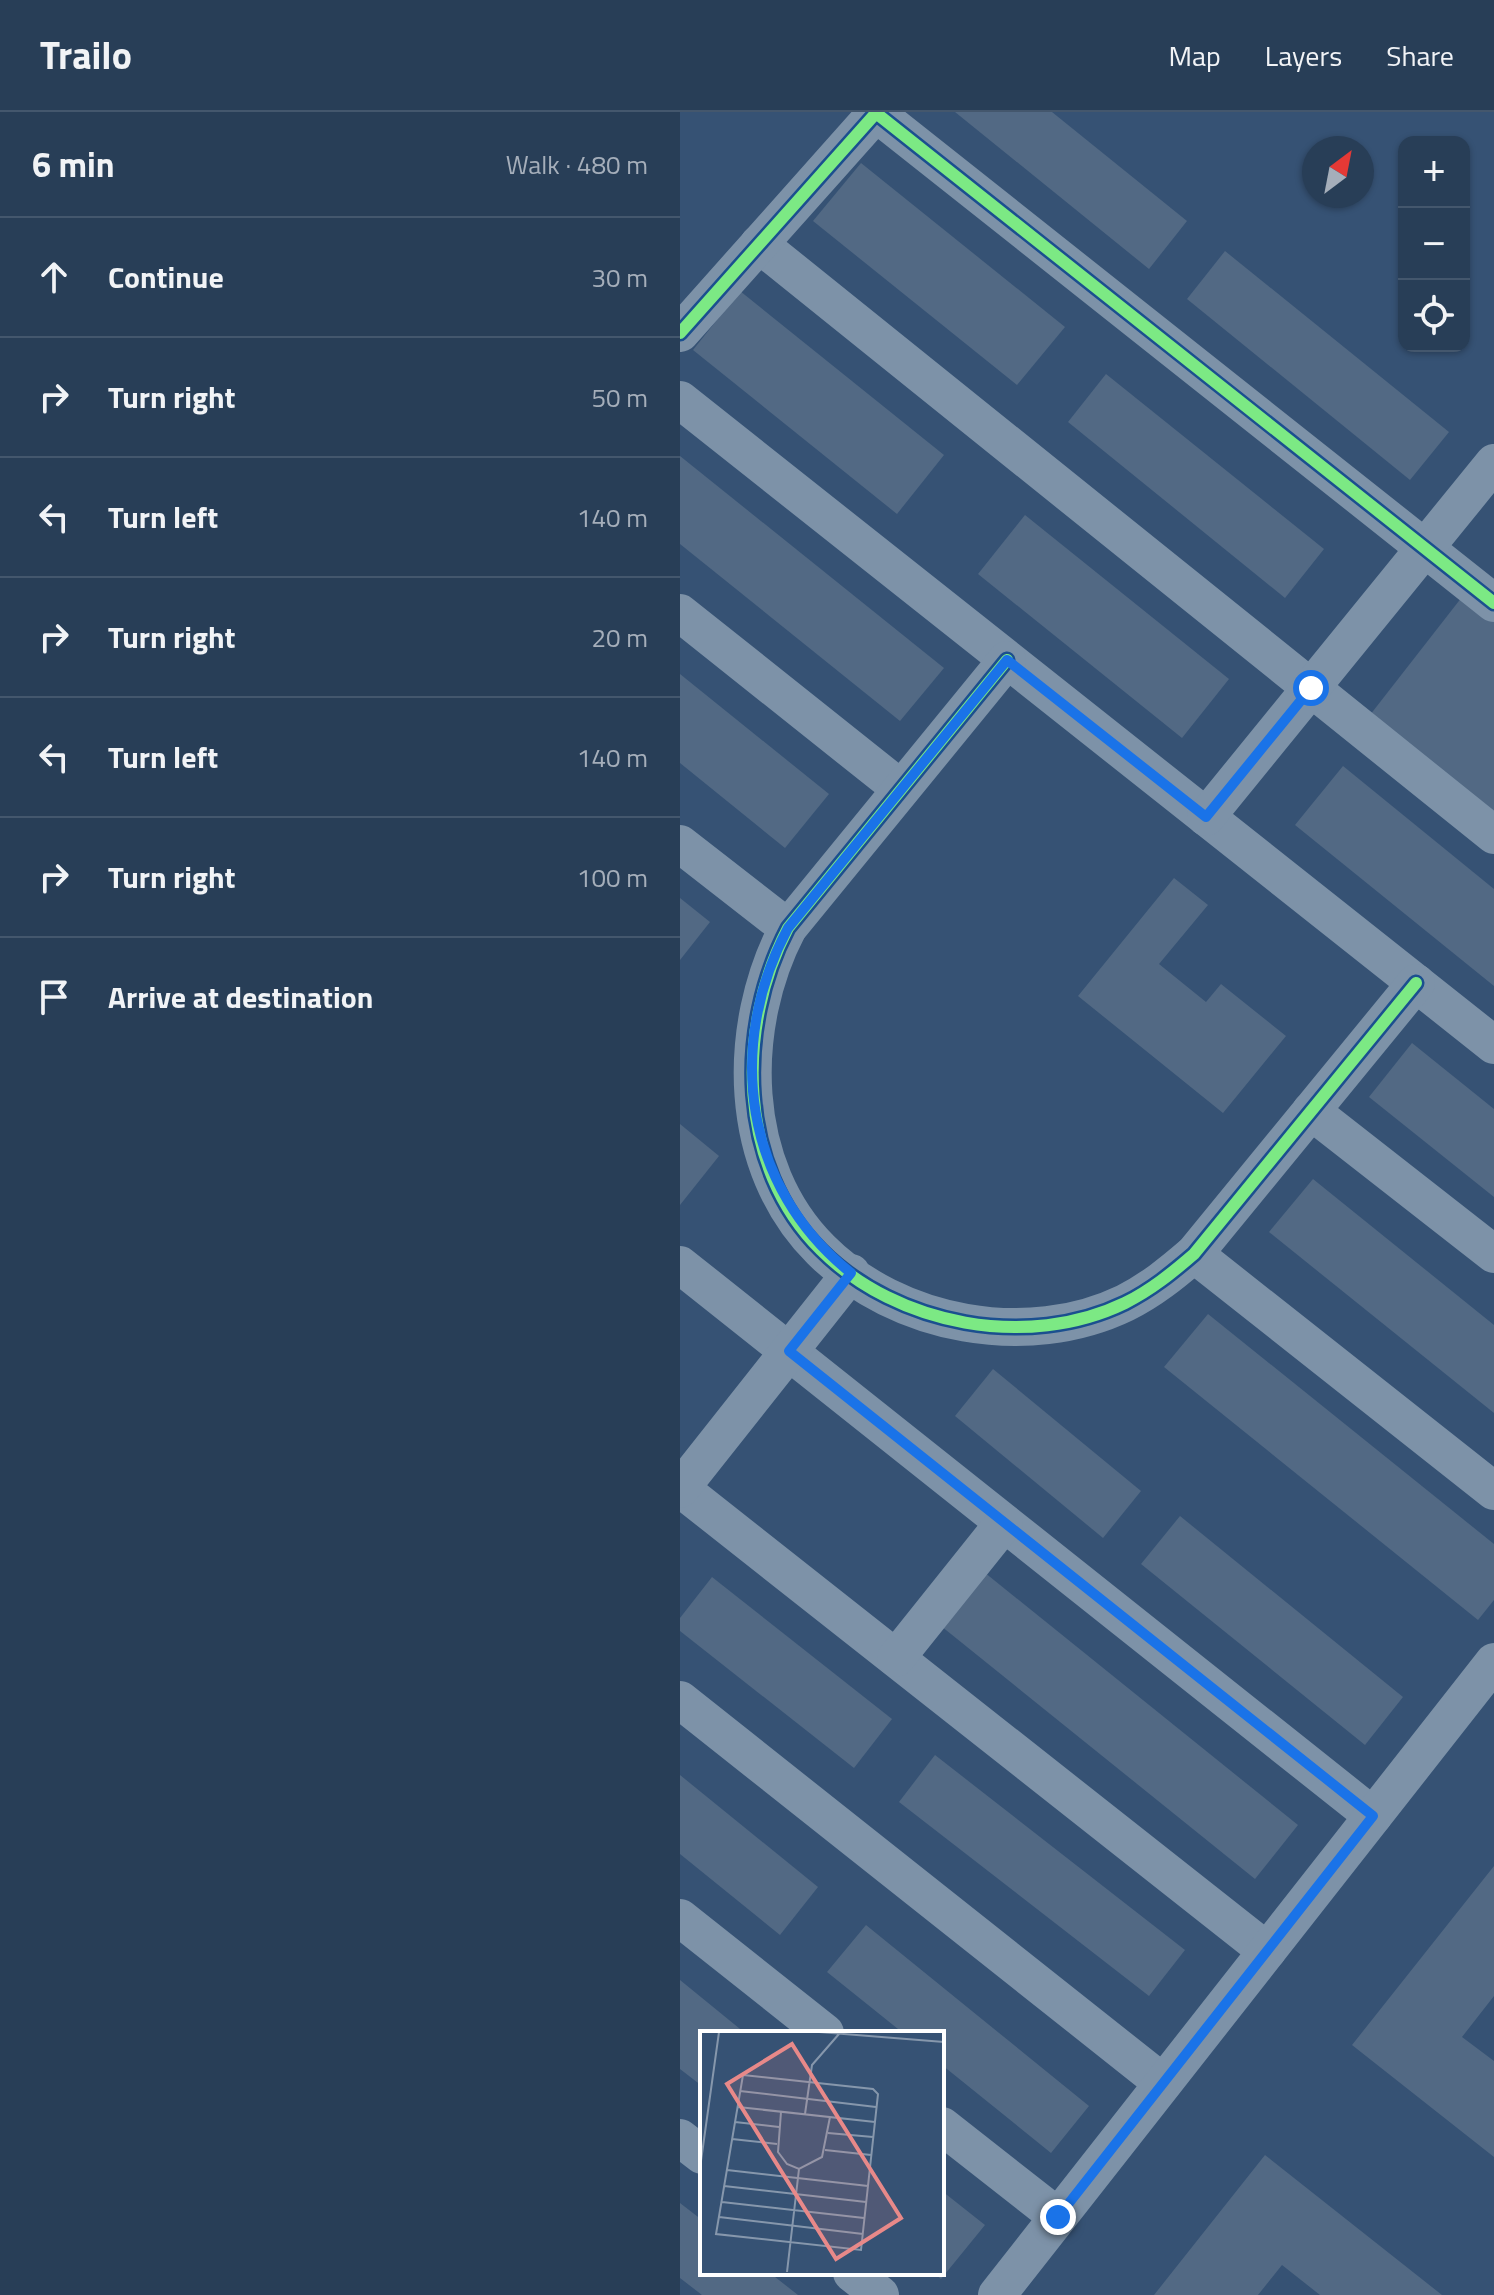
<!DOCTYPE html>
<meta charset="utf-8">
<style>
body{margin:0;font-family:"Titillium Web",sans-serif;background:#30455d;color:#f1f3f6}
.controls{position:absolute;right:24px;top:24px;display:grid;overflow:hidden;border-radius:16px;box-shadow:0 2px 6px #0004}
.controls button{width:72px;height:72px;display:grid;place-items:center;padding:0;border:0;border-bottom:2px solid #44576d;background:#283e57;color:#f1f3f6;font:40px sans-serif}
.compass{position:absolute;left:622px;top:24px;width:72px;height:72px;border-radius:50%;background:#283e57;box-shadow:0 2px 6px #0004;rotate:32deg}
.stop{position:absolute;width:24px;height:24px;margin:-18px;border:6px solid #1a73e8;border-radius:50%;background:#fff}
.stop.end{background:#1a73e8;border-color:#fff;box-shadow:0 2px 8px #0008}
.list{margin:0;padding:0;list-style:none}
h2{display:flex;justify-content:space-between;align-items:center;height:104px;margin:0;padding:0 32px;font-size:34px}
h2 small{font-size:26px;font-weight:400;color:#a5aeba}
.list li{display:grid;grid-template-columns:52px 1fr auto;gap:24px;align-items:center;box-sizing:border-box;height:120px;padding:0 32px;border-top:2px solid #44576d}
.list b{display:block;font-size:30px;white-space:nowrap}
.list em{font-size:26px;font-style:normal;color:#a5aeba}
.icon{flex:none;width:44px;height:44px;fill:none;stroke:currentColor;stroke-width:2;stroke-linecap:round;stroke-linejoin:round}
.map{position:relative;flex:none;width:814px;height:2183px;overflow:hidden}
header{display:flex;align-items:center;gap:48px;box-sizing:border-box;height:112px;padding:0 40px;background:#283e57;border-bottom:2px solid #44576d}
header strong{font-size:38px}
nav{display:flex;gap:44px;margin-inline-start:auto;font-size:28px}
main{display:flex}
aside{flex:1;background:#283e57}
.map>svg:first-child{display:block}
.building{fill:#526984}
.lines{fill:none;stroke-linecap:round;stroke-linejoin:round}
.street{stroke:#7d92a8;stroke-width:38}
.cycleway-casing{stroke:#1b4f8f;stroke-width:17}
.cycleway{stroke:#7ce984;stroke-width:12}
.route{stroke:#1a73e8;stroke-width:10}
.inset-road{fill:none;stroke:#8697ac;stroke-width:2}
.view{fill:#e88989;fill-opacity:0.15;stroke:#e88989;stroke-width:4}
.inset-edge{fill:none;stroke:#fff;stroke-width:4}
</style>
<header>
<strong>Trailo</strong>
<nav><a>Map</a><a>Layers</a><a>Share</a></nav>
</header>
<main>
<aside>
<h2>6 min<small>Walk · 480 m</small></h2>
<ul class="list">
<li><svg class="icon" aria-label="ahead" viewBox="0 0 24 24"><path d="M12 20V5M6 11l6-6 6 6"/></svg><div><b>Continue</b></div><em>30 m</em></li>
<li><svg class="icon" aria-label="right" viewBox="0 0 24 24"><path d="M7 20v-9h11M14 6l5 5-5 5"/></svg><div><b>Turn right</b></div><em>50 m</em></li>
<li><svg class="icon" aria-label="left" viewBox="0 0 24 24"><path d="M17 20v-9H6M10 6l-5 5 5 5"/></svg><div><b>Turn left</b></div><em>140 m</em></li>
<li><svg class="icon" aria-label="right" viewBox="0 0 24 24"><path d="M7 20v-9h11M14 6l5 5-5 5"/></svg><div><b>Turn right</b></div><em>20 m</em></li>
<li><svg class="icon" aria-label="left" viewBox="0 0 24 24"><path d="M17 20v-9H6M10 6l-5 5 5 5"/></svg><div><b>Turn left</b></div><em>140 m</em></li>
<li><svg class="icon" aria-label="right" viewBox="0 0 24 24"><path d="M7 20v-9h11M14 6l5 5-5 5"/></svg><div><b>Turn right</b></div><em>100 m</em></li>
<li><svg class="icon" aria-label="arrive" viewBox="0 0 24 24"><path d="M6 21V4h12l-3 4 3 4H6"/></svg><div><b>Arrive at destination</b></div></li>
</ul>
</aside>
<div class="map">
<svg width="814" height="2183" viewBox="0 0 814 2183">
<rect width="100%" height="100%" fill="#365274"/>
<g class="building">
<polygon points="275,0 372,0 507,109 469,157"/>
<polygon points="181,51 385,215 337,273 133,109"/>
<polygon points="545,139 769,320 730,368 507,187"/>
<polygon points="60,179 264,343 217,402 13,238"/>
<polygon points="426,262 644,437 605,486 388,310"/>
<polygon points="0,344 264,556 220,609 0,432"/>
<polygon points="345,403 549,567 502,626 298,462"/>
<polygon points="782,485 814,510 814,699 690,603"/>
<polygon points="0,562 149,682 105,736 0,651"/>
<polygon points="663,654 814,777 814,874 615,713"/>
<polygon points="494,766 528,793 479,852 526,890 541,872 606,924 543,1001 398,884"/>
<polygon points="0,786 30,810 0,848"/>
<polygon points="732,931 814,997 814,1085 689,985"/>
<polygon points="0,1012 39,1044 0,1093"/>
<polygon points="633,1067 814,1213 814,1301 589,1120"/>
<polygon points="528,1202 814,1432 814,1488 798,1508 484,1255"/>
<polygon points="313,1257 461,1379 423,1426 275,1304"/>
<polygon points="500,1404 723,1585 685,1633 461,1452"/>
<polygon points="304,1460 618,1713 575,1767 261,1514"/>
<polygon points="32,1465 212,1607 174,1656 0,1519 0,1506"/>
<polygon points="255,1643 505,1838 469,1884 219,1690"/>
<polygon points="0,1663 138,1775 100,1823 0,1742"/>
<polygon points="814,1754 814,1884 782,1925 814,1949 814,2045 672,1933"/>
<polygon points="186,1813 409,1994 371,2041 262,1953 262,1921 223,1921 147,1860"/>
<polygon points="0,1868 65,1921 22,1921 22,1974 0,1957"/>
<polygon points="585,2043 762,2183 640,2183 602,2153 578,2183 474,2183"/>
<polygon points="262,2079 305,2113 261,2167 254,2161 262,2161"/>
<polygon points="0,2091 22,2108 22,2161 90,2161 118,2183 22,2183 0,2166"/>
</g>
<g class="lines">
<g class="street">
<polyline points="79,132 814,723"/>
<polyline points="0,221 196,1 814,491"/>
<polyline points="0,288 814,933"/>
<polyline points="0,501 221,677"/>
<path d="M327,548L108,816C56,915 57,1055 141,1138C217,1214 348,1238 445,1191C471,1178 492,1161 514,1142L736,871"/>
<polyline points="526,705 814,351"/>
<polyline points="0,732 108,816"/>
<polyline points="631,999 814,1142"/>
<polyline points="514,1142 814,1379"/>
<polyline points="0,1153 693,1704"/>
<polyline points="0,1376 587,1839"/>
<polyline points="0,1377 171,1161"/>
<polyline points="216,1546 324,1411"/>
<polyline points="0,1588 483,1971"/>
<polyline points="0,1806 145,1921"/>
<polyline points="262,2014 378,2105"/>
<polyline points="0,2026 22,2043"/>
<polyline points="172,2161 200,2183"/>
<polyline points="317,2183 814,1550"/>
</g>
<g class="cycleway-casing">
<g id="cycleway">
<polyline points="0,221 196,1 814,491"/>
<path d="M327,548L108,816C56,915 57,1055 141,1138C217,1214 348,1238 445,1191C471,1178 492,1161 514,1142L736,871"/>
</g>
</g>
<use href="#cycleway" class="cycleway"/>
</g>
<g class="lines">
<path class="route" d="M378,2105L693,1704L109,1239L171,1161C64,1076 45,934 108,816L327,548L526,705L631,576"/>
</g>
<g transform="translate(20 1919)">
<rect width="244" height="244" fill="#365274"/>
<path class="inset-road" d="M119,1L244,11M43,44L173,58L178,63L161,219L16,203ZM40,60L176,76M38,76L175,91M81,81L78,121L87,133L99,138L122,126L130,86M105,83L112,34L139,3M35,91L79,96M128,102L173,106M32,108L77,113M125,119L171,124M0,137L19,1M27,139L168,155M24,155L166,171M22,171L164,187M19,186L163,203M87,241L99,138"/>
<path class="view" d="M92,13L201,187L136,228L27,53Z"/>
<rect width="244" height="244" class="inset-edge"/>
</g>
</svg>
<div class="controls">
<button>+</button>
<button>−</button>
<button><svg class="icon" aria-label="locate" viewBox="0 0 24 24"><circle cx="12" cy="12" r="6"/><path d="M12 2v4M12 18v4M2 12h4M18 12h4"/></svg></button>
</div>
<svg class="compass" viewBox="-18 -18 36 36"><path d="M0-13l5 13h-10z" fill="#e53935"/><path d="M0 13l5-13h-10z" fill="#a5aeba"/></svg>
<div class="stop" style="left:631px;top:576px"></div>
<div class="stop end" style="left:378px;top:2105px"></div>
</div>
</main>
